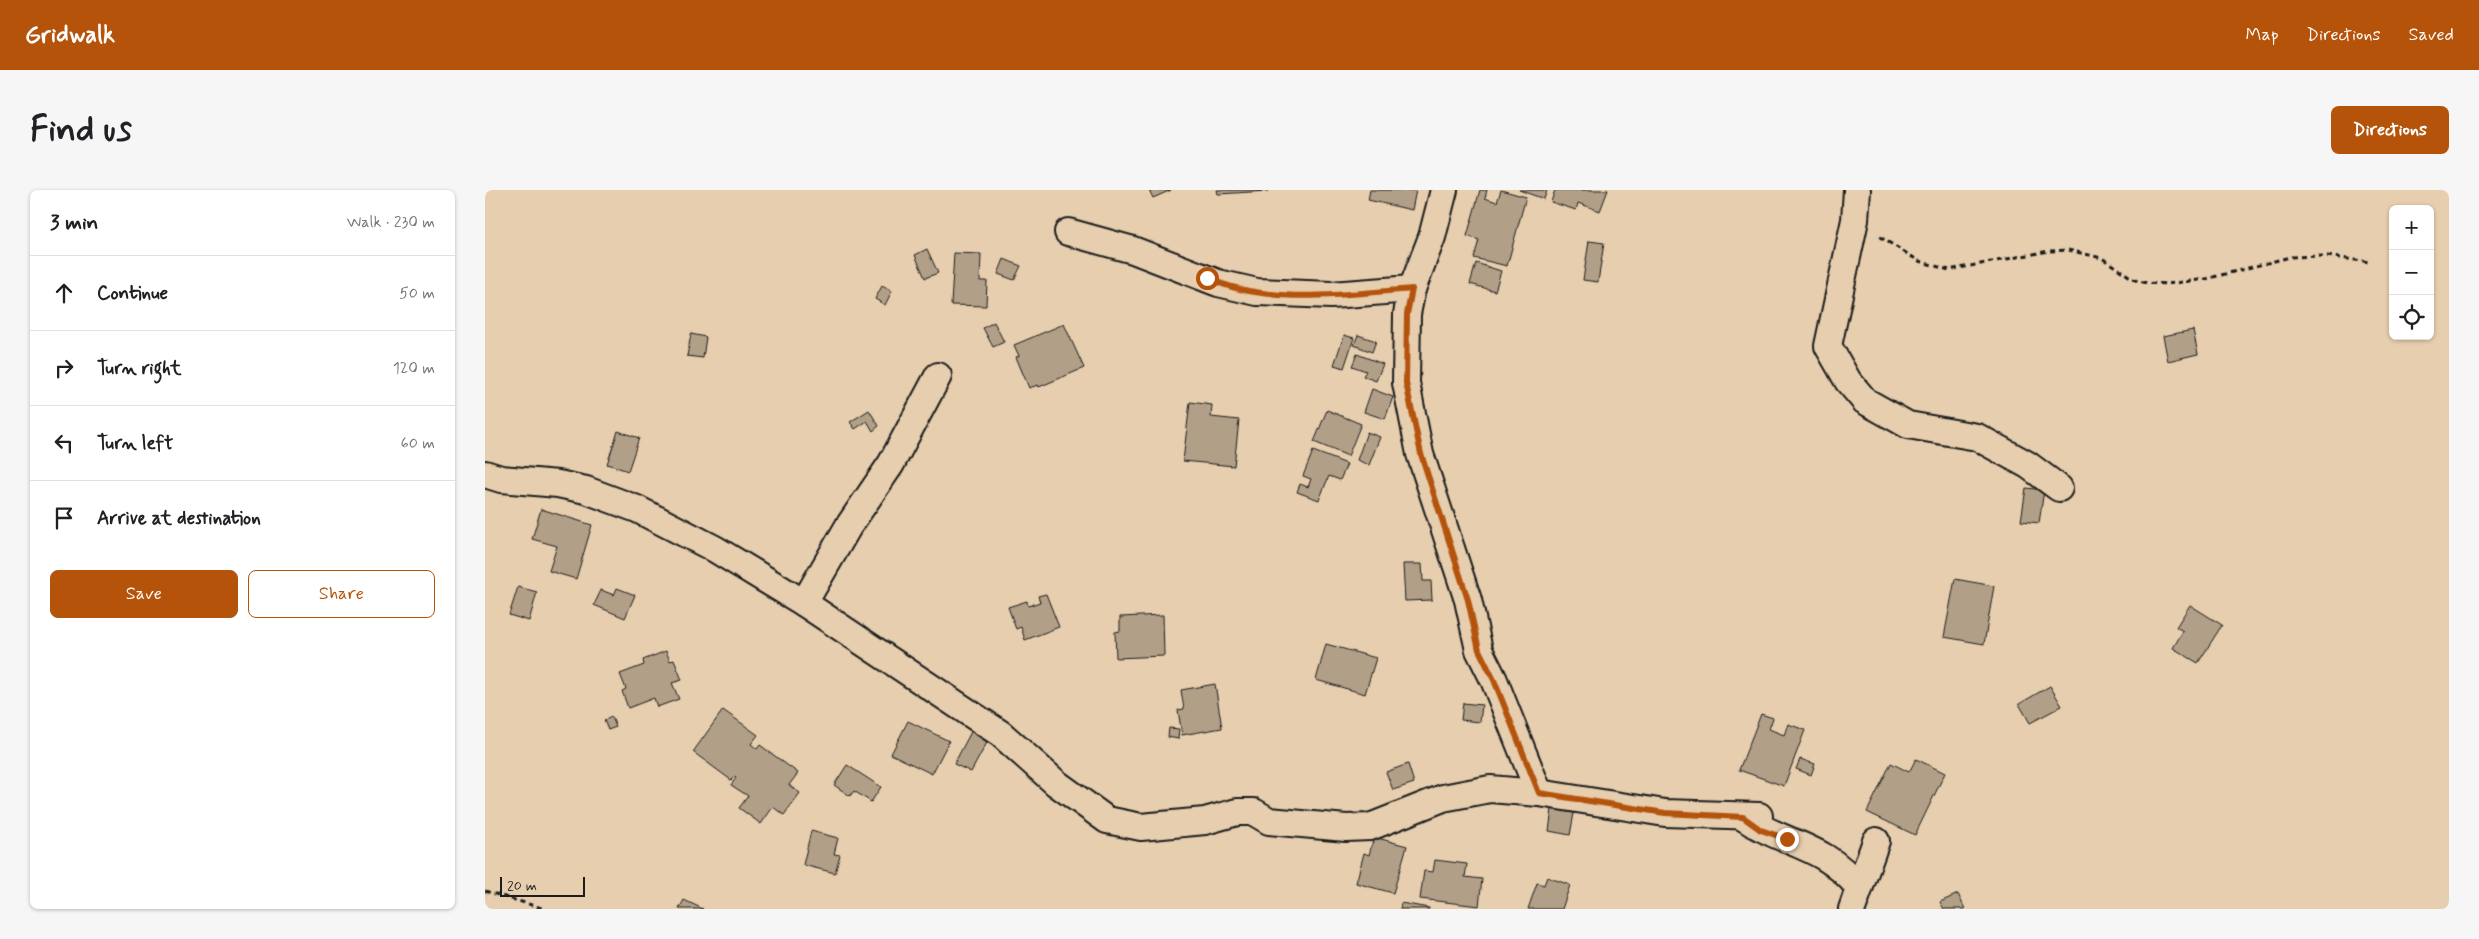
<!DOCTYPE html>
<meta charset="utf-8">
<style>
body{margin:0;font-family:Mynerve,sans-serif;background:#f6f6f6;color:#202124}
.controls{position:absolute;right:15px;top:15px;display:grid;overflow:hidden;border-radius:8px;box-shadow:0 1px 4px #0004}
.controls button{width:45px;height:45px;display:grid;place-items:center;padding:0;border:0;border-bottom:1px solid #e0e0e0;background:#fff;color:#202124;font:25px sans-serif}
.scale{position:absolute;left:15px;bottom:12px;width:85px;box-sizing:border-box;padding-left:5px;border:2px solid #1c1c1c;border-top:0;font-size:14px;line-height:18px;white-space:nowrap;color:#1c1c1c;-webkit-text-stroke:4px #e6ceae;paint-order:stroke}
.stop{position:absolute;width:15px;height:15px;margin:-11px;border:4px solid #b45309;border-radius:50%;background:#fff}
.stop.end{background:#b45309;border-color:#fff;box-shadow:0 1px 5px #0008}
.list{margin:0;padding:0;list-style:none}
h2{display:flex;justify-content:space-between;align-items:center;height:65px;margin:0;padding:0 20px;font-size:21px}
h2 small{font-size:16px;font-weight:400;color:#757577}
.list li{display:grid;grid-template-columns:32px 1fr auto;gap:15px;align-items:center;box-sizing:border-box;height:75px;padding:0 20px;border-top:1px solid #e0e0e0}
.list b{display:block;font-size:19px;white-space:nowrap}
.list em{font-size:16px;font-style:normal;color:#757577}
.actions{display:flex;gap:10px;padding:15px 20px}
.actions a{flex:1;padding:11px 0;border:1px solid #b45309;border-radius:8px;text-align:center;font-size:18px;color:#b45309}
.actions .main{background:#b45309;color:#fff}
.icon{flex:none;width:28px;height:28px;fill:none;stroke:currentColor;stroke-width:2;stroke-linecap:round;stroke-linejoin:round}
.map{position:relative;flex:none;width:1964px;height:719px;overflow:hidden;border-radius:8px}
header{display:flex;align-items:center;gap:30px;box-sizing:border-box;height:70px;padding:0 25px;background:#b45309;color:#fff}
header strong{font-size:24px}
nav{display:flex;gap:28px;margin-inline-start:auto;font-size:18px}
.intro{display:flex;align-items:center;justify-content:space-between;box-sizing:border-box;height:120px;padding:0 30px}
h1{margin:0;font-size:35px}
.button{padding:12px 22px;border-radius:8px;background:#b45309;color:#fff;font-size:18px;font-weight:700}
main{display:flex;gap:30px;padding:0 30px}
aside{flex:1;background:#fff;border-radius:8px;box-shadow:0 1px 4px #0004}
.map>svg:first-child{display:block}
.building{fill:#b19f88;stroke:#1c1c1c}
.lines{fill:none;stroke-linecap:round;stroke-linejoin:round}
.street-casing{stroke:#1c1c1c;stroke-width:30}
.path{stroke:#1c1c1c;stroke-width:3;stroke-dasharray:5 4;stroke-linecap:butt}
.street{stroke:#e6ceae;stroke-width:26}
.route{stroke:#b45309;stroke-width:6}
</style>
<header>
<strong>Gridwalk</strong>
<nav><a>Map</a><a>Directions</a><a>Saved</a></nav>
</header>
<div class="intro"><h1>Find us</h1><a class="button">Directions</a></div>
<main>
<aside>
<h2>3 min<small>Walk · 230 m</small></h2>
<ul class="list">
<li><svg class="icon" aria-label="ahead" viewBox="0 0 24 24"><path d="M12 20V5M6 11l6-6 6 6"/></svg><div><b>Continue</b></div><em>50 m</em></li>
<li><svg class="icon" aria-label="right" viewBox="0 0 24 24"><path d="M7 20v-9h11M14 6l5 5-5 5"/></svg><div><b>Turn right</b></div><em>120 m</em></li>
<li><svg class="icon" aria-label="left" viewBox="0 0 24 24"><path d="M17 20v-9H6M10 6l-5 5 5 5"/></svg><div><b>Turn left</b></div><em>60 m</em></li>
<li><svg class="icon" aria-label="arrive" viewBox="0 0 24 24"><path d="M6 21V4h12l-3 4 3 4H6"/></svg><div><b>Arrive at destination</b></div></li>
</ul>
<div class="actions"><a class="main">Save</a><a>Share</a></div>
</aside>
<div class="map">
<svg width="1964" height="719" viewBox="0 0 1964 719">
<rect width="100%" height="100%" fill="#e6ceae"/>
<filter id="ink" filterUnits="userSpaceOnUse"><feTurbulence type="fractalNoise" baseFrequency=".02" numOctaves="2"/><feDisplacementMap in="SourceGraphic" scale="10" xChannelSelector="R" yChannelSelector="G"/><feConvolveMatrix kernelMatrix="1 2 1 2 8 2 1 2 1" color-interpolation-filters="sRGB"/></filter>
<g filter="url(#ink)">
<g class="building">
<polygon points="664,0 686,0 668,8"/>
<polygon points="732,0 783,0 783,1 733,4"/>
<polygon points="885,0 931,0 927,20 883,10"/>
<polygon points="995,0 1002,0 1000,8 1012,12 1016,0 1041,7 1022,76 989,68 994,50 982,46"/>
<polygon points="1034,0 1062,0 1059,9"/>
<polygon points="1070,0 1123,0 1115,21 1093,13 1091,20 1066,12"/>
<polygon points="1104,51 1119,53 1113,92 1098,90"/>
<polygon points="442,59 453,83 440,88 430,65"/>
<polygon points="469,63 496,64 495,91 502,91 501,116 466,115"/>
<polygon points="519,69 536,76 529,90 513,84"/>
<polygon points="991,73 1016,81 1010,101 985,94"/>
<polygon points="397,96 407,101 400,115 390,109"/>
<polygon points="509,132 519,152 508,157 498,138"/>
<polygon points="579,134 599,178 554,197 553,195 544,198 531,167 534,166 529,155"/>
<polygon points="1708,140 1713,164 1683,171 1678,146"/>
<polygon points="206,144 221,147 218,168 202,166"/>
<polygon points="859,145 869,148 859,178 849,175"/>
<polygon points="873,145 891,151 887,162 869,155"/>
<polygon points="872,164 898,174 891,191 878,186 881,181 867,176"/>
<polygon points="887,199 908,207 900,229 879,222"/>
<polygon points="705,212 727,215 726,227 754,230 749,276 698,271"/>
<polygon points="384,220 394,236 388,241 382,231 370,239 365,232"/>
<polygon points="842,220 876,234 863,266 829,252"/>
<polygon points="133,241 154,248 143,281 122,274"/>
<polygon points="882,242 895,247 884,275 872,270"/>
<polygon points="828,261 862,274 855,290 844,286 834,310 812,302 815,294 823,297 826,289 818,286"/>
<polygon points="1541,298 1559,300 1554,333 1536,331"/>
<polygon points="56,319 107,335 91,389 64,381 72,356 47,349"/>
<polygon points="918,374 937,374 938,391 946,391 947,410 920,411"/>
<polygon points="1470,389 1509,396 1499,454 1459,447"/>
<polygon points="33,397 52,402 44,431 24,425"/>
<polygon points="132,398 150,405 140,428 109,415 116,400 129,405"/>
<polygon points="561,404 574,437 540,450 536,437 531,439 523,417 542,411 543,416 555,412 553,406"/>
<polygon points="1705,415 1737,435 1713,473 1688,458 1698,441 1691,437"/>
<polygon points="678,425 679,466 631,468 630,442 635,441 635,427"/>
<polygon points="841,454 891,468 880,504 831,490"/>
<polygon points="181,461 185,471 189,470 197,490 187,493 194,509 172,517 169,508 143,518 137,501 141,499 135,484 159,475 158,470"/>
<polygon points="730,494 737,538 697,545 693,520 699,519 696,500"/>
<polygon points="1565,496 1577,516 1545,533 1534,514"/>
<polygon points="978,513 997,515 995,532 976,530"/>
<polygon points="238,520 273,545 266,554 272,559 275,555 313,583 304,595 315,603 299,625 288,617 276,634 254,618 263,606 246,595 251,588 249,587 246,590 208,562"/>
<polygon points="1276,524 1288,528 1284,539 1299,545 1303,534 1320,540 1299,596 1254,580"/>
<polygon points="127,527 131,537 123,540 119,530"/>
<polygon points="423,531 464,551 447,584 406,564"/>
<polygon points="488,538 505,547 486,582 469,574"/>
<polygon points="684,538 694,539 693,549 683,547"/>
<polygon points="1315,569 1330,574 1326,585 1311,579"/>
<polygon points="1431,569 1460,583 1430,645 1382,622 1406,573 1424,582"/>
<polygon points="923,574 929,593 908,600 901,582"/>
<polygon points="362,575 396,597 386,612 369,601 365,606 349,595"/>
<polygon points="1067,619 1089,623 1085,645 1064,641"/>
<polygon points="326,641 353,648 349,664 355,665 350,683 318,675"/>
<polygon points="889,647 922,656 908,703 871,693 879,663 884,665"/>
<polygon points="950,670 982,674 980,687 997,689 994,716 935,709 939,681 948,682"/>
<polygon points="1062,687 1085,695 1077,719 1043,719 1052,693 1059,695"/>
<polygon points="1473,704 1480,719 1459,719 1455,712"/>
<polygon points="199,710 218,719 194,719"/>
<polygon points="916,713 944,718 944,719 915,719"/>
</g>
<g class="lines">
<g class="street-casing">
<g id="street">
<polyline points="959,0 947,47 927,99 922,124 921,193 935,264 983,410 994,460 1009,490 1054,603 1180,623 1274,626"/>
<polyline points="1372,0 1370,30 1343,156 1363,191 1380,211 1423,235 1492,247 1543,275 1574,298"/>
<polyline points="583,42 648,60 733,93 772,102 846,105 927,99"/>
<polyline points="0,284 16,289 73,294 101,300 152,319 230,359 319,413 516,544 571,593 622,630 656,637 720,631 752,622 769,622 784,631 861,638 885,637 958,608 1005,599 1054,603"/>
<polyline points="319,413 363,337 406,274 453,186"/>
<path d="M1258,627C1300,656 1339,653 1374,698"/>
<polyline points="1367,719 1391,651"/>
</g>
</g>
<g class="path">
<polyline points="1395,47 1434,71 1464,80 1564,61 1583,60 1617,68 1650,90 1662,93 1682,94 1721,89 1805,67 1842,66 1885,72"/>
<polyline points="0,701 60,719"/>
</g>
<use href="#street" class="street"/>
</g>
</g>
<g class="lines" filter="url(#ink)">
<path class="route" d="M722,88C784,116 861,104 927,99L922,124L921,193L936,264L983,410L994,460L1009,490L1054,603L1180,623L1258,627L1276,640L1302,649"/>
</g>
</svg>
<div class="controls">
<button>+</button>
<button>−</button>
<button><svg class="icon" aria-label="locate" viewBox="0 0 24 24"><circle cx="12" cy="12" r="6"/><path d="M12 2v4M12 18v4M2 12h4M18 12h4"/></svg></button>
</div>
<div class="scale">20 m</div>
<div class="stop" style="left:722px;top:88px"></div>
<div class="stop end" style="left:1302px;top:649px"></div>
</div>
</main>
